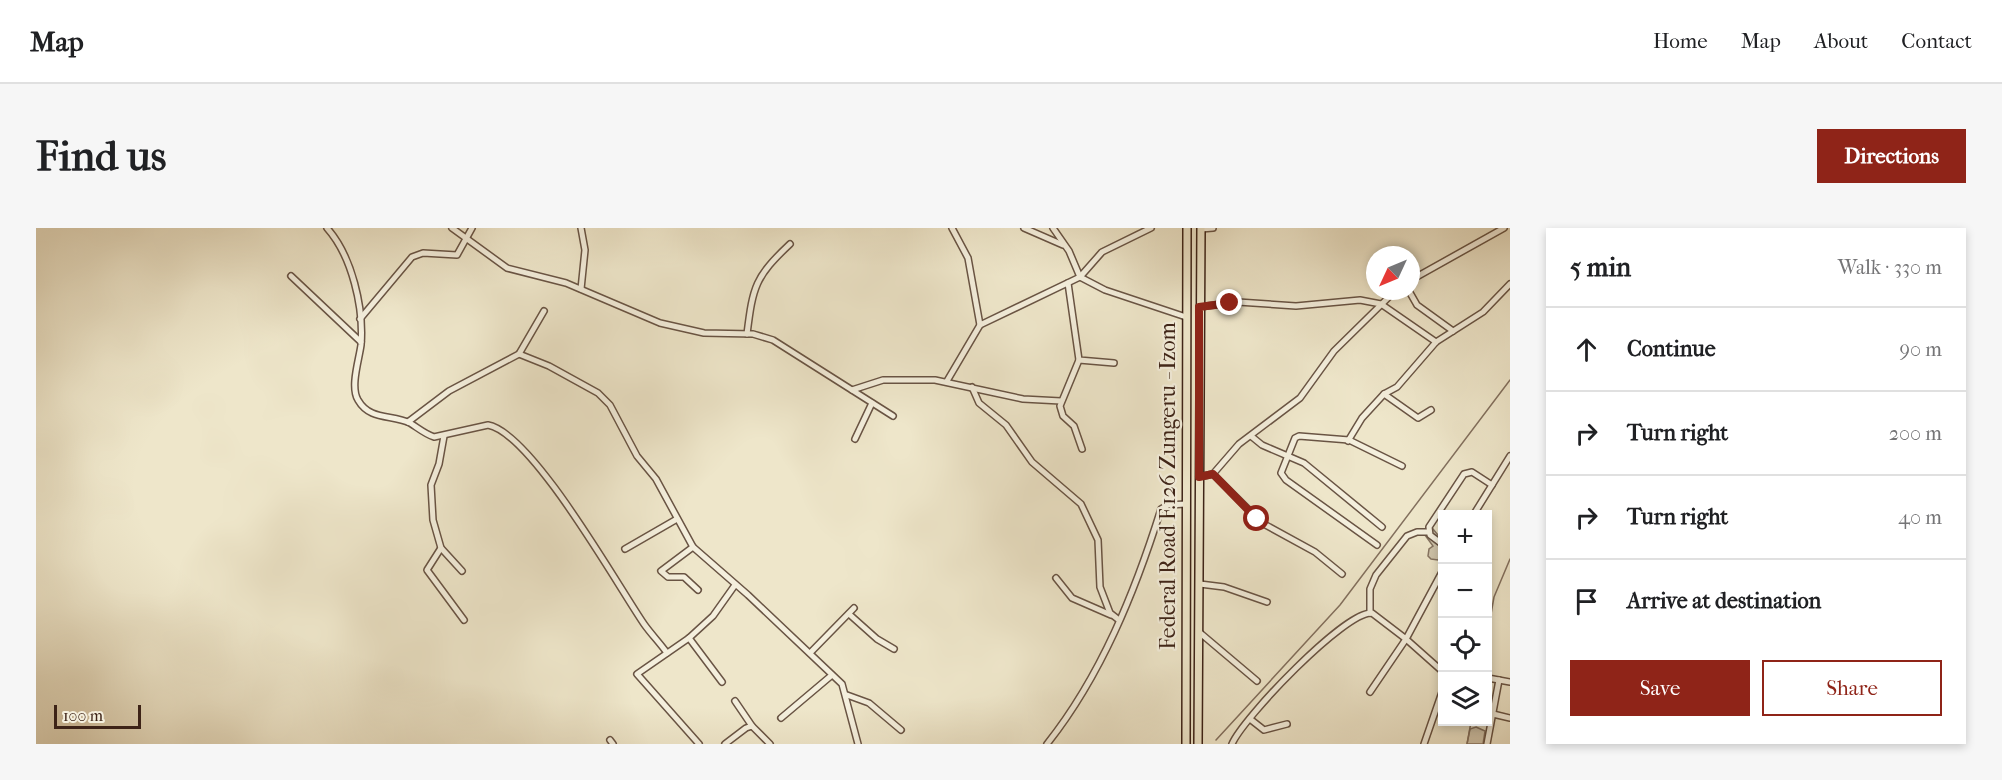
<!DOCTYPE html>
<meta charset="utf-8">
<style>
body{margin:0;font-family:"IM FELL French Canon",serif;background:#f6f6f6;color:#202124}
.controls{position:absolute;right:18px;bottom:18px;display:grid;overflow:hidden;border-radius:0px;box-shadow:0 3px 9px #0003}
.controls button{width:54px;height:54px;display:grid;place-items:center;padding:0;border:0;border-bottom:2px solid #e0e0e0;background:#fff;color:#202124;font:30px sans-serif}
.compass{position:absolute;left:1330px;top:18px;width:54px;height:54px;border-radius:50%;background:#fff;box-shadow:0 3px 9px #0003;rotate:226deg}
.scale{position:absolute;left:18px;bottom:15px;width:87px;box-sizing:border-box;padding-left:6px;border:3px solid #3d2317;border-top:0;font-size:16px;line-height:21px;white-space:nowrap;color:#3d2317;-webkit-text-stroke:4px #f4efdd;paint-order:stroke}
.stop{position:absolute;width:18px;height:18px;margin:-14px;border:4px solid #8f2418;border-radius:50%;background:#fff}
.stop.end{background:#8f2418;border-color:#fff;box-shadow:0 2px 6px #0008}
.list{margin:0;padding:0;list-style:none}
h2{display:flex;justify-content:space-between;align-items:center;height:78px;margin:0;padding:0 24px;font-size:26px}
h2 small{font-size:20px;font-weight:400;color:#757577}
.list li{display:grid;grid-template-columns:39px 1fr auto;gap:18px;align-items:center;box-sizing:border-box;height:84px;padding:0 24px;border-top:2px solid #e0e0e0}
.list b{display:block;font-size:22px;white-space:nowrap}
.list em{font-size:20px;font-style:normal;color:#757577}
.actions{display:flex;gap:12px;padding:18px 24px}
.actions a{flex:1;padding:14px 0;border:2px solid #8f2418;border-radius:0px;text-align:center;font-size:21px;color:#8f2418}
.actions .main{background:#8f2418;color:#fff}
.icon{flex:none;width:33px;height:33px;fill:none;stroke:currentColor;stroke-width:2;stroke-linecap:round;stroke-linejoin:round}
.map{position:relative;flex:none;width:1474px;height:516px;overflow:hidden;border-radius:0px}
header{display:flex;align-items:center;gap:36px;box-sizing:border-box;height:84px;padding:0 30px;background:#fff;border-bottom:2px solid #e0e0e0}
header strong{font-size:28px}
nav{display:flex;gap:33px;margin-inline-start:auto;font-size:21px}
.intro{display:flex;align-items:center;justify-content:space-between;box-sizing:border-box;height:144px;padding:0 36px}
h1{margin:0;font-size:42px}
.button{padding:15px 27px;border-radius:0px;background:#8f2418;color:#fff;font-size:21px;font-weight:700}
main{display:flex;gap:36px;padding:0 36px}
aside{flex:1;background:#fff;border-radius:0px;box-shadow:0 3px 9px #0003}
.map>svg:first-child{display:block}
.green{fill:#d0c5ac;stroke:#867462;stroke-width:1.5}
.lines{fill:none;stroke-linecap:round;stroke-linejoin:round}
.stream{stroke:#83705e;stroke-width:1.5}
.minor-casing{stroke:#695444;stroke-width:8}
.major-casing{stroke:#3d2317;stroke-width:10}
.minor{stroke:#f4efdd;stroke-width:5}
.major{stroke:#eee6ca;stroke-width:7}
.route{stroke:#8f2418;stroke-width:8}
.labels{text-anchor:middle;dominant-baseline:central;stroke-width:4.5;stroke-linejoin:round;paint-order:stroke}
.street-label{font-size:22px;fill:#3d2317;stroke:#f4efdd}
</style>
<header>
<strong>Map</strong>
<nav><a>Home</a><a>Map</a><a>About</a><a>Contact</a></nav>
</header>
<div class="intro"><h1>Find us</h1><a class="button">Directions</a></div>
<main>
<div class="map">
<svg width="1474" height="516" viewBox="0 0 1474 516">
<rect width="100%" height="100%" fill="#eee6ca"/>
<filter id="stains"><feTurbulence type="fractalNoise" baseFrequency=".00333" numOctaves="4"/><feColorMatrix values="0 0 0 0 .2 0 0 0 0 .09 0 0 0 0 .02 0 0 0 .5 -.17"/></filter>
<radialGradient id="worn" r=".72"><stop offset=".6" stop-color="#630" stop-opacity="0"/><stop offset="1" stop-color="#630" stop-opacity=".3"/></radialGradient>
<g class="green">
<polygon points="1391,300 1397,301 1406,312 1406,319 1404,319 1406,326 1402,332 1395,331 1392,328 1393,321 1397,318 1389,307"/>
<polygon points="1440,499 1449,503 1447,516 1431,516 1434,501"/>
</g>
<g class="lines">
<g class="stream">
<polyline points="1452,403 1458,369 1474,331"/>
<polyline points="1180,512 1304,377 1474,152"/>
<polyline points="1431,516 1435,494"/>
</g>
<g class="minor-casing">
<g id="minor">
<path d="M291,0C316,28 328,80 325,117C323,132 314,159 322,172C334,193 356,186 374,195C382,200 389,206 398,209L452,197C496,205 580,355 608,396C615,406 624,415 631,425"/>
<polyline points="416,0 471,40 530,55 624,95 668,105 717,106 737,112 857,188"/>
<polyline points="545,0 549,22 545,61"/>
<polyline points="988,0 1027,17"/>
<polyline points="1017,0 1033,23 1044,49 1069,62 1150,89"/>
<polyline points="1165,1 1177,0"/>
<polyline points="255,48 325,114"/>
<polyline points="1375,52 1468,0"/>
<polyline points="1032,55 1043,132 1078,135"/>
<polyline points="1373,63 1381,77 1417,103"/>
<polyline points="1163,79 1202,74 1260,78 1324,72 1345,76 1400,114"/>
<polyline points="324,91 376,29 387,25 421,27 436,0"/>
<polyline points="944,97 1044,49 1066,24 1115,0"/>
<path d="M711,106C717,58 719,49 754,16"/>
<polyline points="483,126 513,138 562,165 574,177 601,228 620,251 657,319 712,367 806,456 822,516"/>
<polyline points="1043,132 1024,178 1027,188 1038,198 1046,221"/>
<polyline points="911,153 944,97 932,30 916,0"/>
<polyline points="936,159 943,175 970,197 996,234 1045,276 1062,312 1064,359 1074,385 1083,392"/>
<polyline points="816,162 847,152 899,152 987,171 1025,173"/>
<polyline points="1348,166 1382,190 1395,182"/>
<polyline points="372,194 413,163 483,126 508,83"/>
<polyline points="408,208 403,236 395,257 397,292 405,320 426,343"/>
<polyline points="1215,208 1226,217 1268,235 1346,299"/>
<polyline points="819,211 836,175"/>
<polyline points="1312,213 1326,190 1348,166 1361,159 1400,114 1447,84 1474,56"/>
<polyline points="1177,246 1226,295 1279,324 1306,346"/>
<polyline points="1163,249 1177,246 1203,216 1264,170 1298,123 1359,63"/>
<polyline points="1438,286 1474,228"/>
<polyline points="1406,316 1394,307 1393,299 1428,246 1436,244 1456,257"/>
<polyline points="1341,317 1250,252 1245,245 1259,210 1263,208 1313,212 1366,238"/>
<polyline points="657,319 625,343 632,349 648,349 662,362"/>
<polyline points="405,320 391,342 428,392"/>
<polyline points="589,321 641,291"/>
<polyline points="1020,350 1036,370 1075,387"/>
<polyline points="1164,356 1188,359 1231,374"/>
<polyline points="1334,385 1334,361 1340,347 1371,308 1381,304 1392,304"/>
<polyline points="813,386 841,411 858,421"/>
<polyline points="1163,404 1221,453"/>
<polyline points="653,410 686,454"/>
<polyline points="774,425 818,380"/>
<polyline points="1452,450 1474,454"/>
<polyline points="1334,464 1370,411 1406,344"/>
<polyline points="811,467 833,475 865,502"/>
<polyline points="699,473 716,498"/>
<polyline points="1457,486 1474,490"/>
<polyline points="745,490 796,447"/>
<polyline points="1214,491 1228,502 1251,496"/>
<polyline points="574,512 577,516"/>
<polyline points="663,516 601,446 653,410 677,388 699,357"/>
<polyline points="689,516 710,500 716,498 734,516"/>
<path d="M1011,516C1065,448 1099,364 1125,281L1132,277L1150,276"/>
<path d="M1196,516C1207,490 1309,383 1336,385L1370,411L1406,443"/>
<polyline points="1388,516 1406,464"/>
<polyline points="1451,516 1463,452"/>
</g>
</g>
<g class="major-casing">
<g id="major">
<polyline points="1150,516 1151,0"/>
<polyline points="1162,516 1165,0"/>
</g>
</g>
<use href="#minor" class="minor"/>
<use href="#major" class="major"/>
</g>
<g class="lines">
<polyline class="route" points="1194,75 1163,79 1163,249 1177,246 1221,291"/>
</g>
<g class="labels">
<g class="street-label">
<text transform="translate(1132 258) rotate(-90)">Federal Road F.126 Zungeru - Izom</text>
</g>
</g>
<rect width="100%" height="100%" filter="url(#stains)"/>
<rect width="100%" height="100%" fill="url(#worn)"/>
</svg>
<div class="controls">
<button>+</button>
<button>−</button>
<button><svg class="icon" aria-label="locate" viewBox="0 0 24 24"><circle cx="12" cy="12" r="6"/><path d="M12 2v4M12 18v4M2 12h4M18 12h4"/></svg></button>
<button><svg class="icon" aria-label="layers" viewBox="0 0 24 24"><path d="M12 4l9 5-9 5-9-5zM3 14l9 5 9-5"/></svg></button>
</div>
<svg class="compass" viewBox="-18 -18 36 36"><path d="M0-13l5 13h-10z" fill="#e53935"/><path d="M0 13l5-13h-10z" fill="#757577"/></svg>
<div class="scale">100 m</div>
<div class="stop" style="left:1221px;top:291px"></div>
<div class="stop end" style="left:1194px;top:75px"></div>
</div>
<aside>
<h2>5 min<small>Walk · 330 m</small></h2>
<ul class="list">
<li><svg class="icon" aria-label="ahead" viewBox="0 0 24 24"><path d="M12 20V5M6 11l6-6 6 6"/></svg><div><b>Continue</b></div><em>90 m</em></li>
<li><svg class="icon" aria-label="right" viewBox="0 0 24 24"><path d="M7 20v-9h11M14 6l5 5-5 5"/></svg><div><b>Turn right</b></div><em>200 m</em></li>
<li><svg class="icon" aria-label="right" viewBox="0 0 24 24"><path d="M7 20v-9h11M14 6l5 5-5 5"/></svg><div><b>Turn right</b></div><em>40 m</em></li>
<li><svg class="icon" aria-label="arrive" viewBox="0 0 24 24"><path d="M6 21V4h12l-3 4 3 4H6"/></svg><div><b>Arrive at destination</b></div></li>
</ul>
<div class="actions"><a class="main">Save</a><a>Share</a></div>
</aside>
</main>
